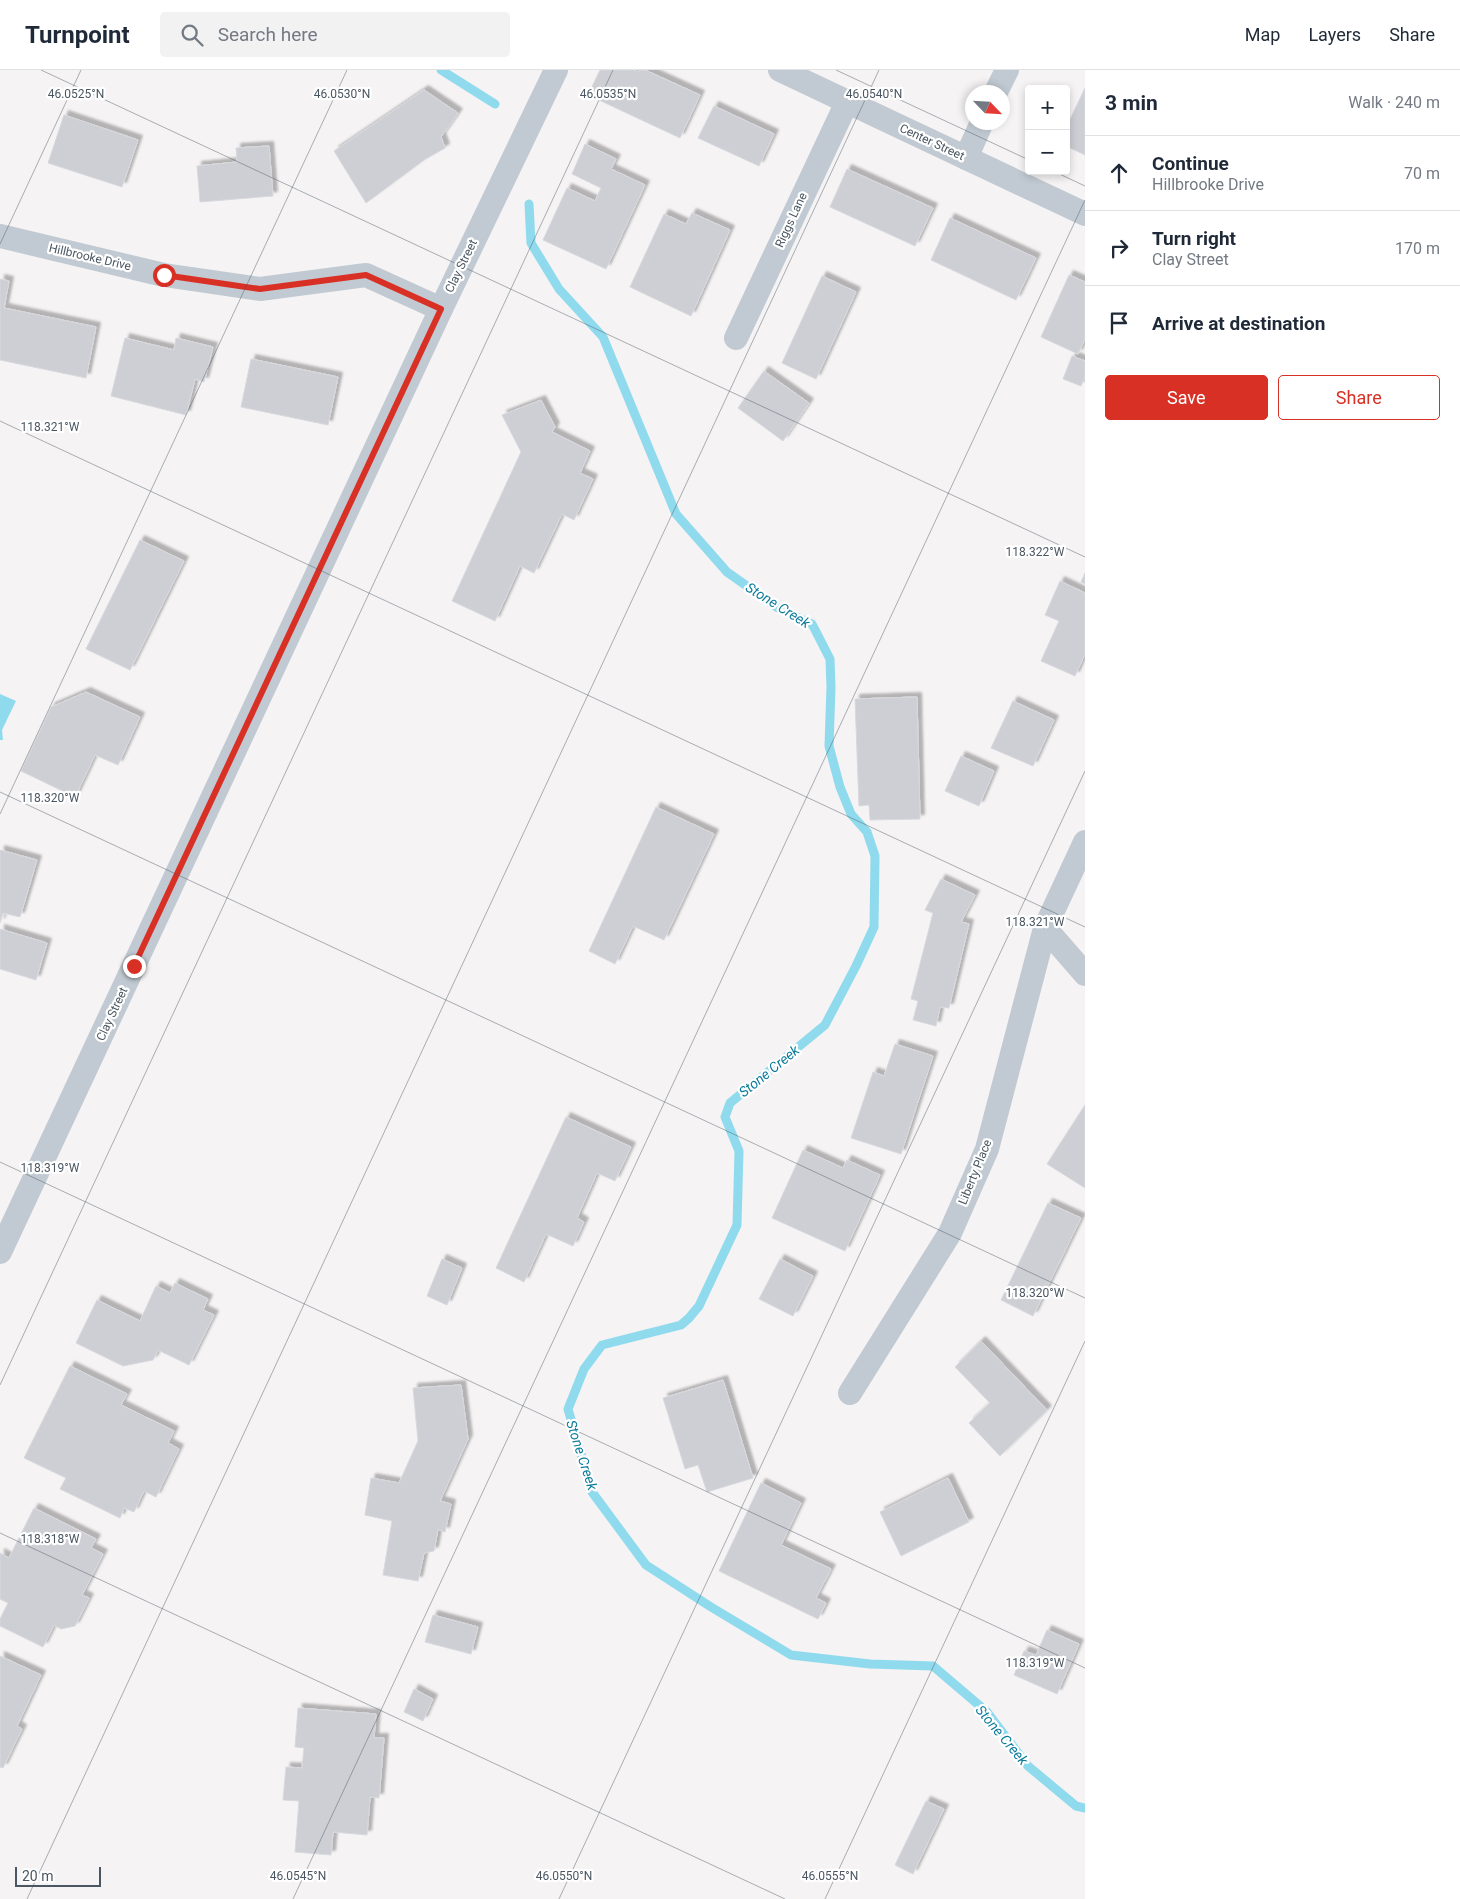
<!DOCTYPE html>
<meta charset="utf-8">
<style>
body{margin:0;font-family:Roboto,sans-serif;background:#f2f2f3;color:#1f2937}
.controls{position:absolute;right:15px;top:15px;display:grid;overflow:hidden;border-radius:5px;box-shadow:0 2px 8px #0003}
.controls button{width:45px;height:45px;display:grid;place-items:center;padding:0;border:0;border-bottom:1px solid #e0e1e3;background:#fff;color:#1f2937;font:25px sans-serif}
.compass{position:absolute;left:965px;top:15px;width:45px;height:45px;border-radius:50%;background:#fff;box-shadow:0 2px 8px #0003;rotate:115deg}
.scale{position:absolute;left:15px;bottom:12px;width:86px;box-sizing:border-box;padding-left:5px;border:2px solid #4a5661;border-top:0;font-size:14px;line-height:18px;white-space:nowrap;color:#4a5661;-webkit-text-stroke:4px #fff;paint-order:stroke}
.stop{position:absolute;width:15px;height:15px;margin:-11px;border:4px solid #d93025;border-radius:50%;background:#fff}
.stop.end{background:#d93025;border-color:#fff;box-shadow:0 1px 5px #0008}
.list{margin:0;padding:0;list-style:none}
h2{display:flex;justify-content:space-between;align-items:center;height:65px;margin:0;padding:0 20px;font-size:21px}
h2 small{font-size:16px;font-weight:400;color:#747a83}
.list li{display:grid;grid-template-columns:32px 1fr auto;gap:15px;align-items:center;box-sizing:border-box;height:75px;padding:0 20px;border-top:1px solid #e0e1e3}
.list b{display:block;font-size:19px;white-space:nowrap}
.list p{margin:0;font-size:16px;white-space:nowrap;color:#747a83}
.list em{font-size:16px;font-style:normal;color:#747a83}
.actions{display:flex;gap:10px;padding:15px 20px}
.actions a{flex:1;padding:11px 0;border:1px solid #d93025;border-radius:5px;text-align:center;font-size:18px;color:#d93025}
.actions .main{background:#d93025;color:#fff}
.icon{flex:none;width:28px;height:28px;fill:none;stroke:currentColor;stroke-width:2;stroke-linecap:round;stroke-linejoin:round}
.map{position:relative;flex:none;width:1085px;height:1829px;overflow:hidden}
header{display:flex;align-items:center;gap:30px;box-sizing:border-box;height:70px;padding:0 25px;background:#fff;border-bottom:1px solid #e0e1e3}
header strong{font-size:24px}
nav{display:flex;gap:28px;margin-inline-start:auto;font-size:18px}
.search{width:350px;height:45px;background:#f2f2f3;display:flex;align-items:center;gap:12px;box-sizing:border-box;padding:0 18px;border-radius:5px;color:#747a83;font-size:19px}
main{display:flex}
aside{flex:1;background:#fff}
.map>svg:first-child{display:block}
.water{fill:#90daee}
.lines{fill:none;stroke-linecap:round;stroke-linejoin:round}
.stream{stroke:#90daee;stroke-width:9}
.building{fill:#cdcfd5;stroke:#d7d9de;filter:url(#shadow)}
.minor{stroke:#c1cad2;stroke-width:24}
.route{stroke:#d93025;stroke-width:6}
.ticks{fill:none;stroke:#4a5661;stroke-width:1;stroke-opacity:0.45}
.labels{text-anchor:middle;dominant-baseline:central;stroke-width:4.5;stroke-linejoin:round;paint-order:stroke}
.street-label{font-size:12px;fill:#4a5661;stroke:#fff}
.water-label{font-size:14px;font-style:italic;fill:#0c7c9b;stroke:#fff}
.ticks-label{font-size:12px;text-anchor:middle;fill:#4a5661;stroke:#fff;stroke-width:4.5;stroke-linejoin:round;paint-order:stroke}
</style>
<header>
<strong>Turnpoint</strong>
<div class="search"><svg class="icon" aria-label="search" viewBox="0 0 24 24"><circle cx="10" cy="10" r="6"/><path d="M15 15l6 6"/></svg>Search here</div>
<nav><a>Map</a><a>Layers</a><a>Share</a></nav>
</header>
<main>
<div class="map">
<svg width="1085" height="1829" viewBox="0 0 1085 1829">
<defs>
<filter id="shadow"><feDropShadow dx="4.5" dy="-4.5" stdDeviation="1" flood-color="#0004"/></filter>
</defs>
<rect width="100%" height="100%" fill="#f5f3f3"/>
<polygon class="water" points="0,624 16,631 2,660 3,670 0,670"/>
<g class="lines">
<g class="stream">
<polyline points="441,0 495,34"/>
<polyline points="529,134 531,173 559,219 603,267 676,444 727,502 778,538 812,554 830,589 831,617 829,676 840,717 851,744 867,762 875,786 874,857 856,896 825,955 730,1033 725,1047 739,1081 737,1155 699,1236 689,1248 681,1255 602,1275 584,1299 568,1339 592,1422 646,1495 711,1537 791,1585 870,1594 933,1596 987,1642 1028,1696 1076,1736 1085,1738"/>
</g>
</g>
<g class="building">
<polygon points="600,0 633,0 638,2 639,0 645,0 700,25 680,68 588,25"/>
<polygon points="1085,18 1085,85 1066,76 1066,58"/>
<polygon points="424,20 458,43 441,67 445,78 424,90 366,133 334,81"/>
<polygon points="714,36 774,64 759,96 698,68"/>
<polygon points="64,45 138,70 122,117 48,93"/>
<polygon points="585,74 616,89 611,99 645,115 606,199 543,170 567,118 595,131 601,118 572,104"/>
<polygon points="269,76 273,126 200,132 197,96 237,92 236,78"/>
<polygon points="847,99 933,138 915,176 830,137"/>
<polygon points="692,143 730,160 691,246 630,217 664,144 686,154"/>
<polygon points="950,148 1036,188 1016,230 931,190"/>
<polygon points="1069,205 1085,212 1085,269 1078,284 1041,267"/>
<polygon points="822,206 856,222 816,309 782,293"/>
<polygon points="0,209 9,211 4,238 96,257 86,308 0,290"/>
<polygon points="125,268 174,280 176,268 213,277 204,312 195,309 186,345 111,326"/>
<polygon points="1072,286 1085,291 1085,307 1081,316 1063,309"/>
<polygon points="251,289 338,307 328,355 241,337"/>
<polygon points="764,301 809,333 783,371 738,338"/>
<polygon points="541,330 555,357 552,362 590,381 580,403 593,409 574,450 562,444 534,503 520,496 495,551 452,531 521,382 502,345"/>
<polygon points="140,470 184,491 130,600 86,579"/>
<polygon points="1085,503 1085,514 1081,512"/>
<polygon points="1060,511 1085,523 1085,584 1075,606 1041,591 1059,551 1045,545"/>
<polygon points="86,622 140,647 118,695 95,685 75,727 21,701 51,637"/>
<polygon points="917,627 920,749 870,750 869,735 859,736 855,629"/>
<polygon points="1013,631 1054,650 1033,696 991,678"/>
<polygon points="961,686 994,701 979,736 945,721"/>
<polygon points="656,737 714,764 664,870 633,856 615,894 589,881"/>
<polygon points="0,780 37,790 20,847 3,843 0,853"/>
<polygon points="941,809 975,825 961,852 969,854 949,938 940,937 936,956 913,950 918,931 911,929 933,843 925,840"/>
<polygon points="0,859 47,873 36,910 0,899"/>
<polygon points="895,974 933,986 901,1084 851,1068 873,1002 884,1006"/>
<polygon points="1085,1035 1085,1118 1047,1094"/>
<polygon points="566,1047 631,1077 615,1111 597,1103 577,1148 584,1152 573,1176 546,1164 524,1212 496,1198"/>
<polygon points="803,1080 843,1098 847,1090 880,1105 845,1181 772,1148"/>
<polygon points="1048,1133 1081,1148 1033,1246 1001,1230"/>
<polygon points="442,1189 462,1198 447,1235 427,1226"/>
<polygon points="780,1189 813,1206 793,1246 759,1229"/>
<polygon points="175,1213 208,1229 203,1240 214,1245 189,1295 158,1280 153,1290 123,1296 76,1273 97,1230 140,1251 156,1216 170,1223"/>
<polygon points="981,1271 1047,1340 1000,1386 969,1353 990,1333 955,1297"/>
<polygon points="70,1296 127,1324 121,1335 174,1361 168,1373 179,1379 156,1427 144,1421 134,1442 124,1438 120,1448 60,1419 66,1408 24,1388"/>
<polygon points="723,1310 753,1408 707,1422 698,1395 685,1399 663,1328"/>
<polygon points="461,1315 468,1369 440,1431 451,1434 445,1462 438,1459 434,1481 424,1483 418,1511 383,1505 392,1451 365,1445 371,1408 399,1413 418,1371 413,1318"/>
<polygon points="948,1408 969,1452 901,1486 880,1442"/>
<polygon points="761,1413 801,1433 781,1475 831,1499 816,1528 826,1533 818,1549 719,1501"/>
<polygon points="34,1438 96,1469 91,1478 103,1484 82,1525 89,1528 75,1556 61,1559 54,1555 43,1577 0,1556 0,1549 8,1533 0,1529 0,1483 9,1488"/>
<polygon points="433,1545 478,1557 471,1584 425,1572"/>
<polygon points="1047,1560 1079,1574 1057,1624 1014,1605 1024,1581 1036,1585"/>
<polygon points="0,1586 41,1605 17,1656 22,1659 3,1698 0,1697"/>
<polygon points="414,1619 433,1629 423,1651 404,1642"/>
<polygon points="298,1638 376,1644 374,1668 384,1668 379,1728 370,1727 367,1765 333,1762 331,1785 295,1782 299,1731 283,1730 286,1697 302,1698 304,1678 295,1677"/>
<polygon points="926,1731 944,1739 913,1804 895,1795"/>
</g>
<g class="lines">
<g class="minor">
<polyline points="780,0 1085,144"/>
<polyline points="996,22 1007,0"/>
<polyline points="966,88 982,52"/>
<polyline points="0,166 164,205 260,219 366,205 441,239"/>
<polyline points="736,268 847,32"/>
<polyline points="1045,858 1085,904"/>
<polyline points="0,1182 441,239 556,0"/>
<polyline points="850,1323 950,1163 987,1079 1045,858 1085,772"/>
</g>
</g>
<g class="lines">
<polyline class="route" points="134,896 441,239 366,205 260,219 164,205"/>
</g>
<path class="ticks" d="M41,0L1085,487M836,0L1029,90M1053,101L1085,116M0,174L81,0M0,351L1085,857M0,722L1085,1228M0,744L347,0M0,1092L1085,1598M0,1315L613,0M0,1463L785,1829M27,1829L879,0M293,1829L1085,130M559,1829L1085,701M825,1829L1085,1271"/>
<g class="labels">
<g class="street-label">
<text transform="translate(932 72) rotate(25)">Center Street</text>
<text transform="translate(791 150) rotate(-65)">Riggs Lane</text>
<text transform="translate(90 187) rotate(13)">Hillbrooke Drive</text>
<text transform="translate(461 196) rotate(-64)">Clay Street</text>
<text transform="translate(112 944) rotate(-65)">Clay Street</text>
<text transform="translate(975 1102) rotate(-68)">Liberty Place</text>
</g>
<g class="water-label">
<text transform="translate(778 535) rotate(32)">Stone Creek</text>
<text transform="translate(769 1001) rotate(-39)">Stone Creek</text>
<text transform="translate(582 1385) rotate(72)">Stone Creek</text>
<text transform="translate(1002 1665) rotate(50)">Stone Creek</text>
</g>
</g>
<g class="ticks-label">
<text x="342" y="28">46.0530°N</text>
<text x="608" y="28">46.0535°N</text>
<text x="874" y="28">46.0540°N</text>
<text x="76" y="28">46.0525°N</text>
<text x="50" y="361">118.321°W</text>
<text x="1035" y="486">118.322°W</text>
<text x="50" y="732">118.320°W</text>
<text x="1035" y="856">118.321°W</text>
<text x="50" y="1102">118.319°W</text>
<text x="1035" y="1227">118.320°W</text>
<text x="50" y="1473">118.318°W</text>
<text x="1035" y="1597">118.319°W</text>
<text x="298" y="1810">46.0545°N</text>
<text x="564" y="1810">46.0550°N</text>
<text x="830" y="1810">46.0555°N</text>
</g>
</svg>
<div class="controls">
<button>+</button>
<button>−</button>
</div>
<svg class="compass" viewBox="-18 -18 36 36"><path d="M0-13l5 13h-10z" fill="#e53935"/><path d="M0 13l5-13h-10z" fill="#747a83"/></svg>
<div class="scale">20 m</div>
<div class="stop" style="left:164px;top:205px"></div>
<div class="stop end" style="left:134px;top:896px"></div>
</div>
<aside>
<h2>3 min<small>Walk · 240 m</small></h2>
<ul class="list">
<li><svg class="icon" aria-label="ahead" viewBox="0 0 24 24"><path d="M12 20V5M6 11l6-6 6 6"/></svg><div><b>Continue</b><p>Hillbrooke Drive</p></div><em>70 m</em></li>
<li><svg class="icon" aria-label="right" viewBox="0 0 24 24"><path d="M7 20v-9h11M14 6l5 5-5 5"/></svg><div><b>Turn right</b><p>Clay Street</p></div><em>170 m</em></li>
<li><svg class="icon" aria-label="arrive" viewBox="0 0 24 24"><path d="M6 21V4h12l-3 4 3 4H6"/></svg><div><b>Arrive at destination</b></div></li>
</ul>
<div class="actions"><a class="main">Save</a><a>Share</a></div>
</aside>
</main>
